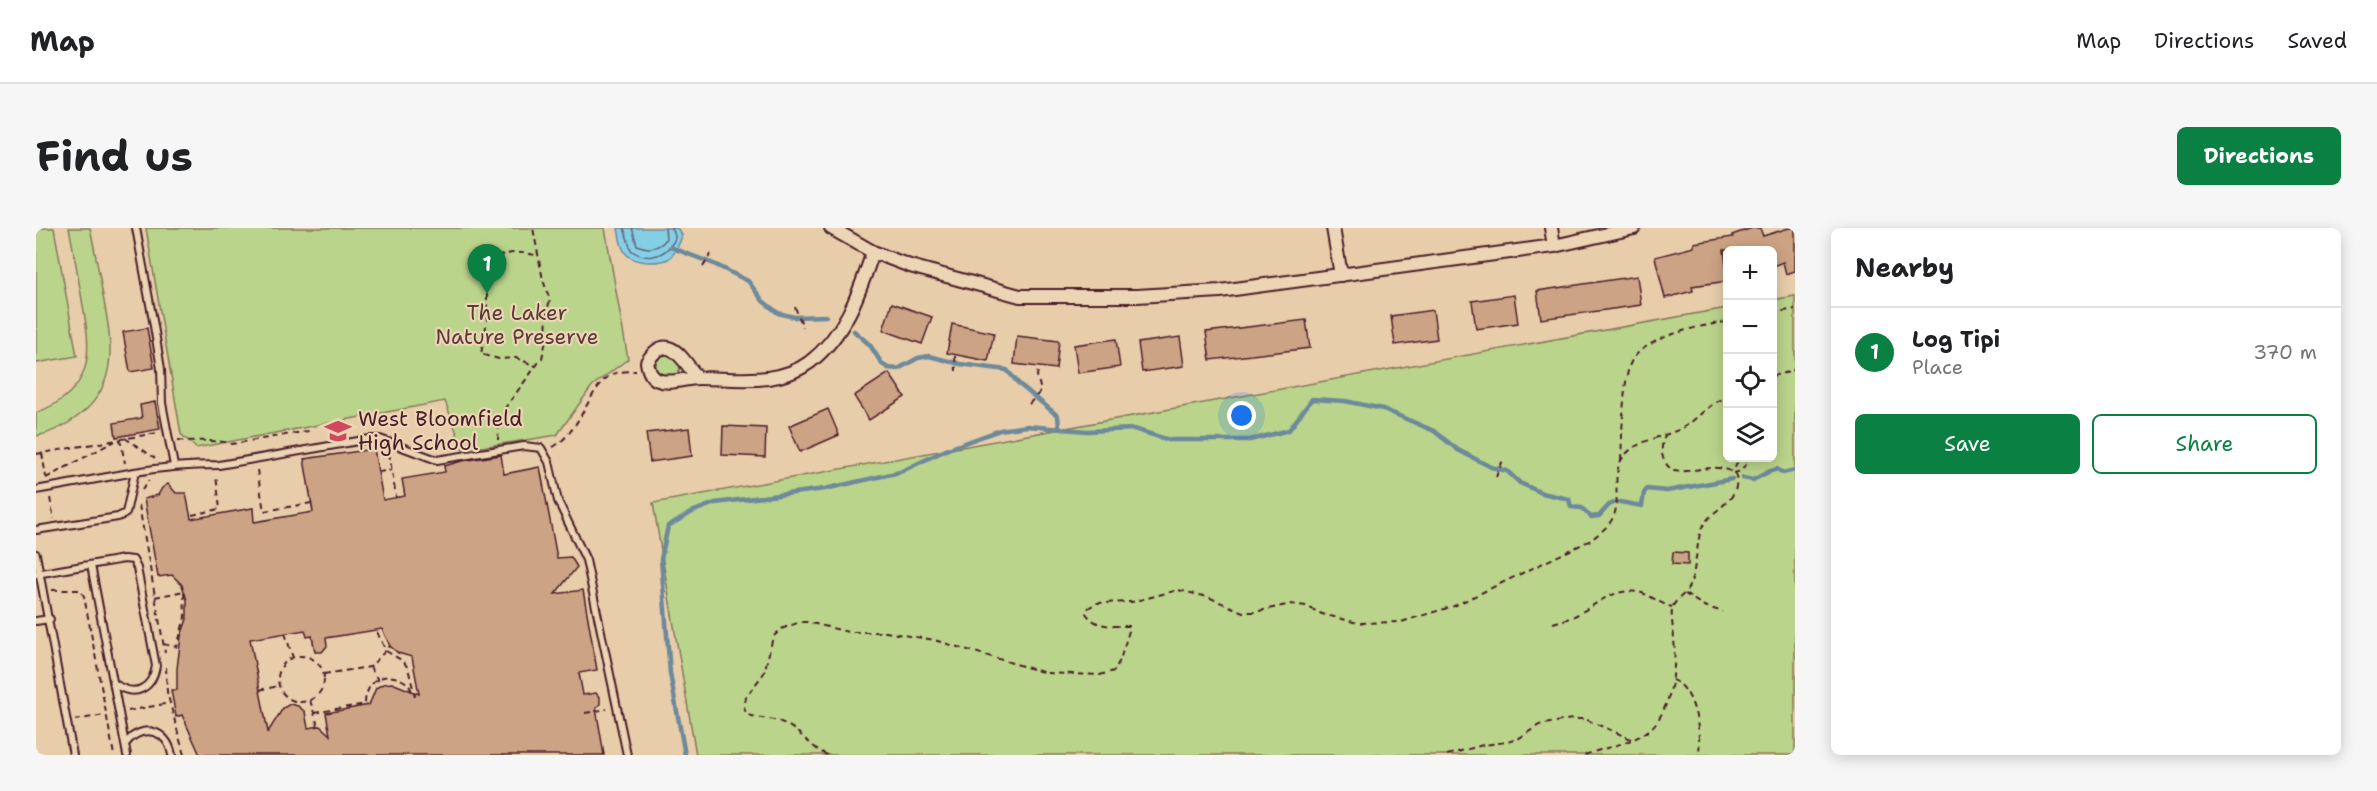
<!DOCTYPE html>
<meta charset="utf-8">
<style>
body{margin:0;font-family:"Shantell Sans",sans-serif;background:#f6f6f6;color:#202124}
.controls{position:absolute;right:18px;top:18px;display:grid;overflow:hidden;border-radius:9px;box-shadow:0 3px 15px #0003}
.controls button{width:54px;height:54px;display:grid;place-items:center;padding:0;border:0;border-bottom:2px solid #e0e0e0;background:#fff;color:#202124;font:30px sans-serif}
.you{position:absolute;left:1206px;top:188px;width:21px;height:21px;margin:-15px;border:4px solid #fff;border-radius:50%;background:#1a73e8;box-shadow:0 0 0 9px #1a73e833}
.badge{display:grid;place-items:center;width:39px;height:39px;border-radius:50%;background:#0b8043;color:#fff;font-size:20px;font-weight:700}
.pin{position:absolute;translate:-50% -50px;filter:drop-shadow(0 2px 3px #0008)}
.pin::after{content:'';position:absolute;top:32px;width:21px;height:18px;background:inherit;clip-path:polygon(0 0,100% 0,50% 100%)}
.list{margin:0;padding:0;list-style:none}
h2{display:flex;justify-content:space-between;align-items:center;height:78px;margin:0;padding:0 24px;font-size:26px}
h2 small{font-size:20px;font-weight:400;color:#757577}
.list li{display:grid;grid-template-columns:39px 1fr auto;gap:18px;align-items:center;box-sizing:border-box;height:90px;padding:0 24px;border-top:2px solid #e0e0e0}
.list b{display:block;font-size:22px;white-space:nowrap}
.list p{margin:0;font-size:20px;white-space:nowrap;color:#757577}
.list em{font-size:20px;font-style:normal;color:#757577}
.actions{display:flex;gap:12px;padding:18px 24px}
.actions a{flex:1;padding:14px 0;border:2px solid #0b8043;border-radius:9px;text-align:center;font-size:21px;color:#0b8043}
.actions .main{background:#0b8043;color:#fff}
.icon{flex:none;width:33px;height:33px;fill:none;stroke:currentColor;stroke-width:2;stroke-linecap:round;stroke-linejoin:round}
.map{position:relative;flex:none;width:1759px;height:527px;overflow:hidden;border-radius:9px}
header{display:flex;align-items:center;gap:36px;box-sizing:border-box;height:84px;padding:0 30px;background:#fff;border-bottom:2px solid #e0e0e0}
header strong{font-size:28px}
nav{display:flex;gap:33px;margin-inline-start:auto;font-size:21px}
.intro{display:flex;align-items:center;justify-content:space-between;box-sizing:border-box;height:144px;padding:0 36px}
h1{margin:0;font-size:42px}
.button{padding:15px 27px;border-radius:9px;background:#0b8043;color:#fff;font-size:21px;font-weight:700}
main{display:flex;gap:36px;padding:0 36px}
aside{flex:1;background:#fff;border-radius:9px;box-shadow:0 3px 15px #0003}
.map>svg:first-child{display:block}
.green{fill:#bbd48b;stroke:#827a5b;stroke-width:1.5}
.water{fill:#85cfe6;stroke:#6d899b;stroke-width:1.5}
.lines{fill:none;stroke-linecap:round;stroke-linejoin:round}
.shore{stroke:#626576;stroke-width:1.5}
.stream{stroke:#6d899b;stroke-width:4.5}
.building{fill:#cca384;stroke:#4a1f2b;stroke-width:1.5;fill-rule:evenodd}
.service-casing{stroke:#4a1f2b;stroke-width:10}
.minor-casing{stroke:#4a1f2b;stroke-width:16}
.path{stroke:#4a1f2b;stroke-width:2;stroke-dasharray:6 4.5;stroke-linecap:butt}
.service{stroke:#ebd5b4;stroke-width:6}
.minor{stroke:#ebd5b4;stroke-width:12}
.labels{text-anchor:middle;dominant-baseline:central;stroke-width:4.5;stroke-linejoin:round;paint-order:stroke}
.park-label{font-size:21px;fill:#5b3a39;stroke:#ebd5b4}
.poi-label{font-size:21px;fill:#4a1f2b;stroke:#ebd5b4;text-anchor:start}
</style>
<header>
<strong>Map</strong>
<nav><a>Map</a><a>Directions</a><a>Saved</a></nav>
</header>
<div class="intro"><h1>Find us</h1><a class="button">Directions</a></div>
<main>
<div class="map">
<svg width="1759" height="527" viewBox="0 0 1759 527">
<rect width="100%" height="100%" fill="#e8cdaa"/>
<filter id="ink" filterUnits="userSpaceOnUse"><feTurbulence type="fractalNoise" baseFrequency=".0167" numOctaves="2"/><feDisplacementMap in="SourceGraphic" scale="12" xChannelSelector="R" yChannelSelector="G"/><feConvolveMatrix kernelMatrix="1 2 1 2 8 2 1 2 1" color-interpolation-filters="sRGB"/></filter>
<g filter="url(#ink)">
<g class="green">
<polygon points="0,0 18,0 41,128 0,135"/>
<path d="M33,0H54C59,23 63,45 67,68C75,110 84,155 45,186C31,197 17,205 0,208V185C59,162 56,126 46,72C42,48 38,24 33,0Z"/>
<polygon points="110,0 569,0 592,131 556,158 521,207 427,222 409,173 160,220 145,206"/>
<polygon points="1759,68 1759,527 660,527 617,275 1691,80 1692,230 1736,230 1737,72"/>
<circle cx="632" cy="138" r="12"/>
</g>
<path class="water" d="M582,0H641L646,7C644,15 639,27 632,31C621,36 599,35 591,27C584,19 584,9 582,0Z"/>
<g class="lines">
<g class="shore">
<path d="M588,0L595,22C607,32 625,30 634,18C637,15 639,13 639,9C639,6 637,3 636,0"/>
<path d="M596,0L601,17C612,22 623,21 630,11L629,0"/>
</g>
<g class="stream">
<polyline points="634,19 678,36 712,53 727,73 742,85 758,89 790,88"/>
<polyline points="818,103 834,117 846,136 852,140 862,141 882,130 893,128 924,136 971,142 983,156 1022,188 1023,199"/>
<path d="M1707,250L1717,252C1727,247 1729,244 1741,241L1747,245L1759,242"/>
<polyline points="1584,274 1606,278 1608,265 1611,261 1631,263 1696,251"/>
<polyline points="649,527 634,445 625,331 632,298 658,283 679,275 789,261 864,244 912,221 964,202 991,198 1051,203 1098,201 1133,212 1214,212 1253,202 1276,171 1309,173 1347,181 1398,203 1422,222 1455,239 1471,243 1484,255 1506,265 1533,271 1535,279 1546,280 1555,289 1563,288 1573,277 1578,275"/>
</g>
</g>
<g class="building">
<polygon points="1716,0 1724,0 1727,8 1753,0 1759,0 1759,43 1750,46 1747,34 1737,38 1737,22 1688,22 1692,53 1656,58 1657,63 1629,70 1619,29 1658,19 1658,15 1697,9 1696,7"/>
<polygon points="1601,48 1605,77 1505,91 1501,63"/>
<polygon points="1478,67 1482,95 1440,101 1436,73"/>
<polygon points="856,75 896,89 886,116 847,102"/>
<polygon points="1397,82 1401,111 1359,117 1355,88"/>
<polygon points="1270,92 1274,120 1174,132 1170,104"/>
<polygon points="916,96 958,105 952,133 911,125"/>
<polygon points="111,100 118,140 94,144 87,104"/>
<polygon points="981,108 1023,113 1020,141 978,136"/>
<polygon points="1144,109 1148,138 1106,144 1102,115"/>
<polygon points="1080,111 1084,139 1042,145 1038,117"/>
<polygon points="853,145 869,169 833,192 818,168"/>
<polygon points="119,174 124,201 80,209 78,195 106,190 104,177"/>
<polygon points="792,181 803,207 764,224 753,198"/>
<polygon points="687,198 730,200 729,229 686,227"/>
<polygon points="653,200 656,228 614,234 610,205"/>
<path d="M338,221L347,272L369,268L366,251L409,244L408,238L426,233L465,227L468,246L504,239L521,330L535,329L541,339L519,366L547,362L561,442L543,445L547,467L560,465L564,470V476L560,480L568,527H164L146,487L140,489L135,462H141V441L145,408L151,391V372L146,357L136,347L122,349L108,271L122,267L126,260L132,256L140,265H150L155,291L217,280L218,294L277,284L268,231ZM346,401L354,418L362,425L376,429L383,466L356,455L347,456L340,460L333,477L290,485L294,507L284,498L272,500L269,484L262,478L254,476L247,480L232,504L214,411L269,402L271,409L276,408L279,424H286L291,418L290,410Z"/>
<polygon points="1637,324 1652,325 1652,337 1636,336"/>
</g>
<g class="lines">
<g class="service-casing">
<g id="service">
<polyline points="100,0 118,98 125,141 126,175 138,238"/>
<polyline points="0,262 99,244"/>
<path d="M0,302L82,289L90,285L99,244C127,239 154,237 183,237L334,211H344L401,232L488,218L505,220L513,234L522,273L550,332L591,527"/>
<polyline points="0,326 37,527"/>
<polyline points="55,337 91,527"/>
<path d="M0,346L88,331L97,332L101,340L120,438C116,461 99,470 79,456"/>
<polyline points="0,393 14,391"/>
<path d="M89,516C106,495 131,501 136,527"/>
</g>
</g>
<g class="minor-casing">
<g id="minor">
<polyline points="795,0 837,24 874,38 984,68 1101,68 1184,63 1518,18 1598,0"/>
<polyline points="1297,0 1305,47"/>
<polyline points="1515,0 1518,18"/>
<path d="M662,150C648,135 633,100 611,134C612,141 614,149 622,152C635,157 649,150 663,150C700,150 742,158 774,134C810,106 823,65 837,24"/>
</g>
</g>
<g class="path">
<path d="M452,33C469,24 481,23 499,27L502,26"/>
<polyline points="667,39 675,26"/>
<polyline points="451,66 451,93 445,126 463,131 480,130 500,138"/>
<polyline points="759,79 767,99"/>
<polyline points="1736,85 1759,81"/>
<polyline points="919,128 920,143"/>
<polyline points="1759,139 1757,143 1759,155"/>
<polyline points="1736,148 1757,143"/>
<polyline points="993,176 1005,163 1001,148 1002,141"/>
<polyline points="89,210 119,230"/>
<polyline points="84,211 89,235"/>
<path d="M142,212C155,214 186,211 195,216L273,203"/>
<polyline points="462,212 463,198 469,180 506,130 510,113 511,83 514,72 507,52 497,0"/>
<path d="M517,219C546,203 553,157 577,146C584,143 593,143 600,143"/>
<polyline points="6,225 10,249"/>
<polyline points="353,225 360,269"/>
<polyline points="0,226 121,205"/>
<path d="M1585,232C1586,211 1587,149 1595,134C1608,109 1665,97 1692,94"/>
<polygon points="1705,232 1711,232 1711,236 1702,244 1698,245 1700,236"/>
<polyline points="221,242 228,283 276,275"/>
<polyline points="342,244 356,242"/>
<polyline points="1460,249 1467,232"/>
<polyline points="10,250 79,213"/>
<polyline points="106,262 113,252"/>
<polyline points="14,270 18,291"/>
<polyline points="103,277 129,425"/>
<polyline points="156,287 184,281 180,247"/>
<polyline points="16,362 44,362 48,368 78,527"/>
<polyline points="1649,366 1668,378 1687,384"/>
<polyline points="119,369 148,363 149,389 141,419 127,416"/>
<path d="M1517,395C1527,392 1536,390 1544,385C1564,374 1581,358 1606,365C1617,369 1625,376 1636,379"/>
<polyline points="249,405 257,430"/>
<circle cx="265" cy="451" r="23"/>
<polyline points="130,439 131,464 148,527"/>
<polyline points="334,439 345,457"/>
<polyline points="288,446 334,439 354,418"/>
<path d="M1636,452C1659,459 1665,506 1663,527"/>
<polyline points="223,462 243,458"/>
<polyline points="274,472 282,498"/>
<polyline points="92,483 134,475"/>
<path d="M278,485L329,476C329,452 351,440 371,455C374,458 376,464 379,468L372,440L367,433L350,423L340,402"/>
<polyline points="549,485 571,481"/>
<polyline points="39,492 69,487"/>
<path d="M791,527C774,519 764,503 749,496C738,490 724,491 712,487L708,481L710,469L728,445L737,409L745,401L764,394H771L812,404H850L898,412L1010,445L1064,447L1078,443L1084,432L1093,403V398C1077,398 1059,400 1050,385L1051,381L1060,375L1096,374L1142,362L1172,369L1207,384H1218L1255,376L1270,378L1286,386L1322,395L1365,394L1418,378L1555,312C1562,306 1570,301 1575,293C1587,276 1574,250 1586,231C1600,209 1635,210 1654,195C1668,184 1674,175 1692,169"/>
<polyline points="1411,527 1447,517 1471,514 1482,511 1503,497 1536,491 1549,491 1595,511"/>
<path d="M1549,527C1571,518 1604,515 1619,496C1637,473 1640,437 1638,409C1637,400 1635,390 1636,381C1638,372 1648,368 1652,360C1660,347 1660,318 1665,302C1673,280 1705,276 1700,248C1686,231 1656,246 1637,243C1625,233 1623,222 1629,208"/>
</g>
<use href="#service" class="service"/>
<use href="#minor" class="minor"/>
</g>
</g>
<defs>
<g id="school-bare" transform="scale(2.07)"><path d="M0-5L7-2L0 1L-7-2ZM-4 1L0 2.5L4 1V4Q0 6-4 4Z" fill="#d1495b" stroke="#ebd5b4" stroke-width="2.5" paint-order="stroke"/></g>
</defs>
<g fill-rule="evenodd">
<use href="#school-bare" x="302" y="203"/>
</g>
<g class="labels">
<g class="park-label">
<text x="481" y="85">The Laker<tspan x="481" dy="24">Nature Preserve</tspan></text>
</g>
<g class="poi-label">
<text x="322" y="191">West Bloomfield<tspan x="322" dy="24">High School</tspan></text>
</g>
</g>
</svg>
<div class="controls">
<button>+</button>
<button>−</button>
<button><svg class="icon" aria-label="locate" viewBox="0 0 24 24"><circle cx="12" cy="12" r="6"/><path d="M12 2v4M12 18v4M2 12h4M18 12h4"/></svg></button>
<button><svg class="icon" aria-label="layers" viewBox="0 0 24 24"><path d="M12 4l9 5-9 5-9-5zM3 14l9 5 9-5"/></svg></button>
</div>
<div class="you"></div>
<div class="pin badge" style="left:451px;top:66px">1</div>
</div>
<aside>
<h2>Nearby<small></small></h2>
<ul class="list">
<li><span class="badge">1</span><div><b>Log Tipi</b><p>Place</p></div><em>370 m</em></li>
</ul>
<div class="actions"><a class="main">Save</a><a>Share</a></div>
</aside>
</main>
